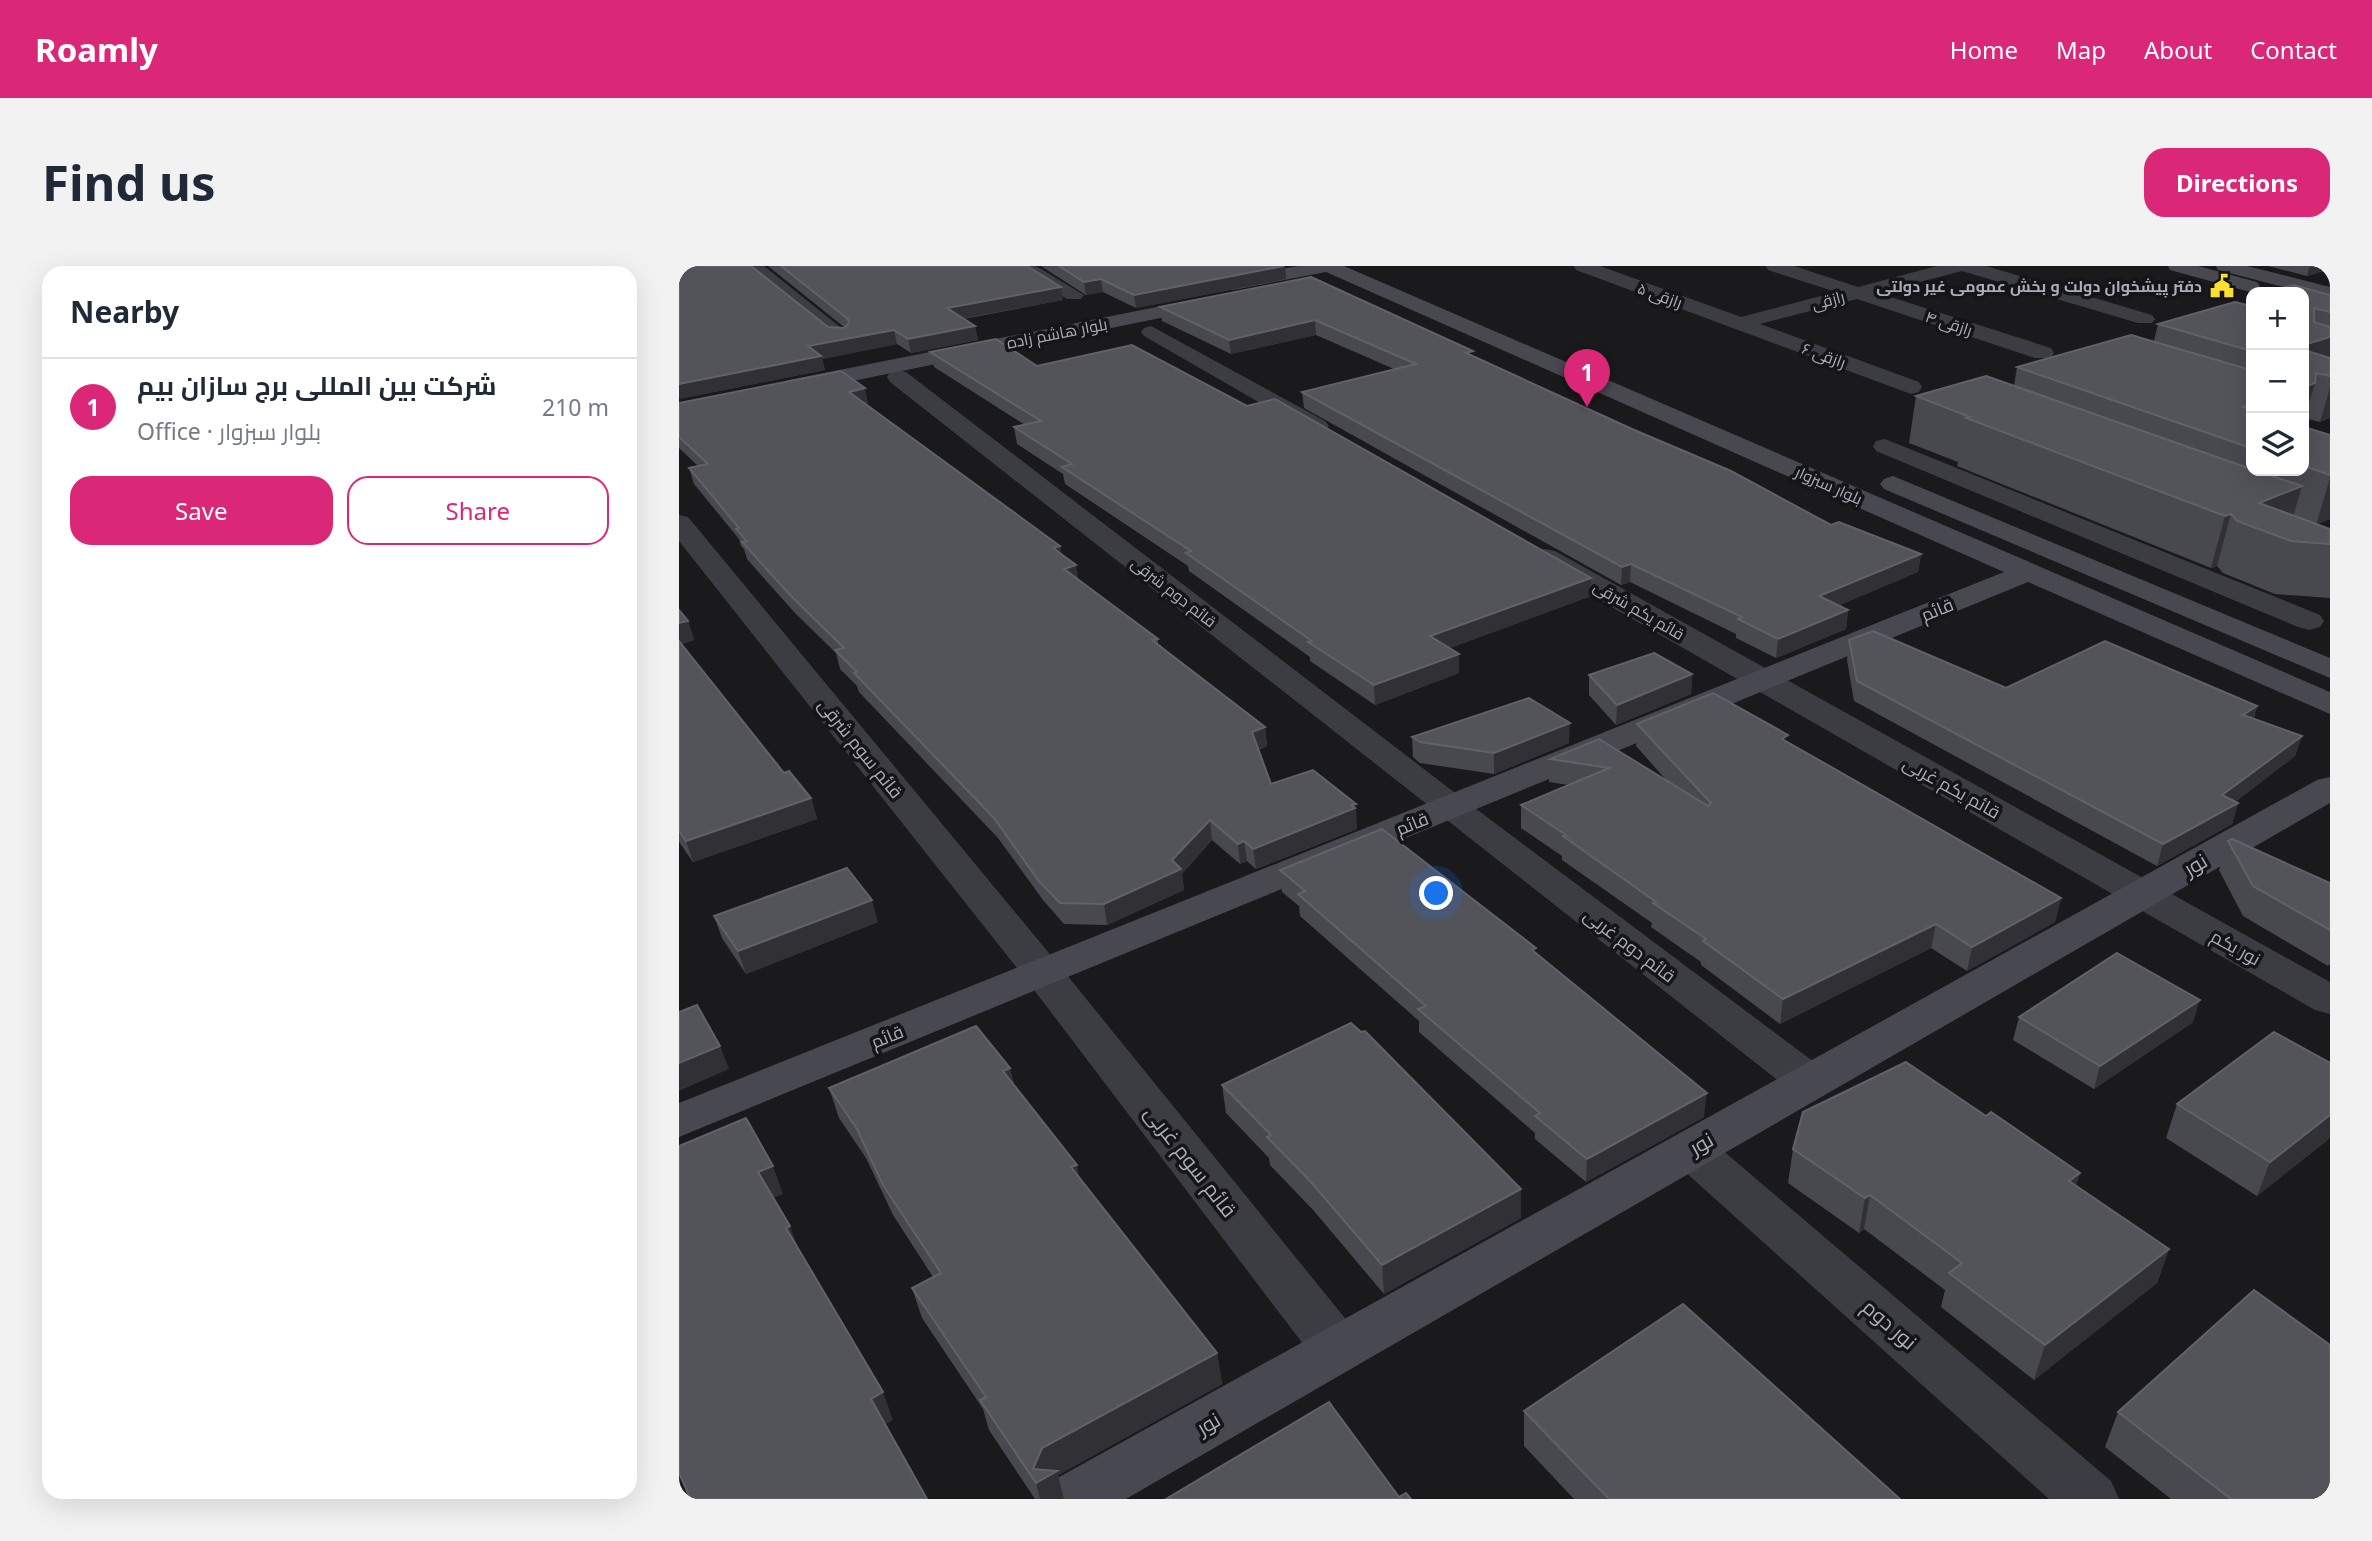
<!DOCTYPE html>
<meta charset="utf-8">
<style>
body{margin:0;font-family:"Noto Sans",Cairo,sans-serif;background:#f2f2f3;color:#1f2937}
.controls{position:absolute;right:21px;top:21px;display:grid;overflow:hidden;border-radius:14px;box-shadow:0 7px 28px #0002}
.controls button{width:63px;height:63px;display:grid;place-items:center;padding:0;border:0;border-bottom:2px solid #e0e1e3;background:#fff;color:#1f2937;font:35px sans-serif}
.you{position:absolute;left:758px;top:628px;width:24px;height:24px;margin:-18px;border:5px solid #fff;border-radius:50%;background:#1a73e8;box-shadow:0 0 0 10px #1a73e833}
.badge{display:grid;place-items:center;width:46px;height:46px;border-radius:50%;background:#db2777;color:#fff;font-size:23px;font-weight:700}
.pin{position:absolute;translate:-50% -58px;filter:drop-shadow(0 2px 4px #0008)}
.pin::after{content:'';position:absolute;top:37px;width:24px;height:21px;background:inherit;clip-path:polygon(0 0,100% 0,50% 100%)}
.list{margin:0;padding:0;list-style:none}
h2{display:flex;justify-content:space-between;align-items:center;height:91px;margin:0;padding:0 28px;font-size:30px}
h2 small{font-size:23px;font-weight:400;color:#747a83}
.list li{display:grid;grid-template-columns:46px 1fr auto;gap:21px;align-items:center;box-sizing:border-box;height:98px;padding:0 28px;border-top:2px solid #e0e1e3}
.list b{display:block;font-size:26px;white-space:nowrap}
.list p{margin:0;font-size:23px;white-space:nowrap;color:#747a83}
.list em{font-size:23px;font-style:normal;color:#747a83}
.actions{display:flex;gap:14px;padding:21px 28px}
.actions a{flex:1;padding:16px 0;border:2px solid #db2777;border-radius:21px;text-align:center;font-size:24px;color:#db2777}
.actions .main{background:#db2777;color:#fff}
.icon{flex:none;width:38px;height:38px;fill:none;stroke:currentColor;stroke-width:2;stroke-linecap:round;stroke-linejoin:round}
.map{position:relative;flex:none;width:1651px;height:1233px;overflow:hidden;border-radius:21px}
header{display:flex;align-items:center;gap:42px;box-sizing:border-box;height:98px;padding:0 35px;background:#db2777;color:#fff}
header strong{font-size:33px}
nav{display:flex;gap:38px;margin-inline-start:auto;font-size:24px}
.intro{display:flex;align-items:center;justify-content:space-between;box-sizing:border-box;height:168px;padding:0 42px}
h1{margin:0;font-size:49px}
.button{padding:18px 32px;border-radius:21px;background:#db2777;color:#fff;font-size:24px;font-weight:700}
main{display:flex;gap:42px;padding:0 42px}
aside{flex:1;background:#fff;border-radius:21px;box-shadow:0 7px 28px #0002}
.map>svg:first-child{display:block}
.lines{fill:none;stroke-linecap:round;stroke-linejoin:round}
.street{fill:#3c3c43;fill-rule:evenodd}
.secondary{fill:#484851;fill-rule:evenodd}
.wall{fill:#48494e}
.shaded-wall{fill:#313135}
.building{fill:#53535a;stroke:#616169;stroke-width:2}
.labels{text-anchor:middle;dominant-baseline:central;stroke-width:7;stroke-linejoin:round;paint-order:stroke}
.far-poi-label{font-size:16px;font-weight:bold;fill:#abadbc;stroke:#151417;text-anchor:end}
.far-street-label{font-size:16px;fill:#abadbc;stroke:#151417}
.street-label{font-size:18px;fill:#abadbc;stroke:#151417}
.near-street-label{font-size:21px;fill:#abadbc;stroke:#151417}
</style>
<header>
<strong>Roamly</strong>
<nav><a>Home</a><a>Map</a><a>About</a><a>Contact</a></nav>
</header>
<div class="intro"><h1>Find us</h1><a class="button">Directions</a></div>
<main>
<aside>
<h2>Nearby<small></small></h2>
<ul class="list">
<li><span class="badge">1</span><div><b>شرکت بین المللی برج سازان بیم</b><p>Office · بلوار سبزوار</p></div><em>210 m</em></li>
</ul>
<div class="actions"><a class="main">Save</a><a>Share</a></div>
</aside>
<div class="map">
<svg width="1651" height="1233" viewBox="0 0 1651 1233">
<rect width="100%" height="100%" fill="#1a191c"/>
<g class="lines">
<g class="street">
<polygon points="64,0 85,0 171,69 168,73 154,73"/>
<polygon points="334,0 357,0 405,29 402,33 388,33"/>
<polygon points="895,0 921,0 1062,51 1157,26 1089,4 1087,0 1115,0 1179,21 1258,0 1307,0 1473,49 1476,53 1473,57 1459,57 1283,5 1199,27 1372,82 1375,87 1372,92 1356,92 1178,33 1081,58 1240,116 1243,121 1240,126 1232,128 897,4"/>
<polygon points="472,60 646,155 650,160 646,165 630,165 465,70 462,66 465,62"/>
<polygon points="219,104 227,106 784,533 1147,805 1153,816 1147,827 1131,831 1115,827 211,116 208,111 211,106"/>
<polygon points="1206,173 1641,349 1645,355 1641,361 1630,364 1619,361 1197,185 1194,180 1197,175"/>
<polygon points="0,249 9,251 379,698 678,1067 686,1083 678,1099 659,1105 640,1099 349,716 0,275"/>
<polygon points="866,283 876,285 1651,716 1651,748 1636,744 856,297 852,291 856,285"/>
<polygon points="1011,866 1028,871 1432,1215 1440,1233 1370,1233 994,895 987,883 994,871"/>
</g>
<g class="secondary">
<polygon points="619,0 665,0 1651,426 1651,448 1349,316 0,871 0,837 1325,306 647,6 554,24 544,18 554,12"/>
<polygon points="1489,0 1519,0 1578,16 1581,20 1571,26 1491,4"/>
<polygon points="1537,0 1568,0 1651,21 1651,33 1539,4"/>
<polygon points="533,30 540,32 543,36 540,40 115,127 107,125 104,120 107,115 115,113"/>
<polygon points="1214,210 1651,392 1651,412 1205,223 1201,218 1205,213"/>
<polygon points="1651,511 1651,537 447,1233 365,1233 373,1215 1638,514"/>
</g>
</g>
<g class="wall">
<polygon points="89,0 348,0 382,21 384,34 285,53 296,60 299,74 232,87 218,78 143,93 146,104 0,133 149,61 165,61"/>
<polygon points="362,0 606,0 607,13 457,42 424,26 407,29"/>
<polygon points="1589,0 1651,0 1651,3 1628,10"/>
<polygon points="632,11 794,90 1152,259 1242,288 1239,306 1160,339 1169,344 1167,363 1097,392 1057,372 1057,368 951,316 942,319 625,142 623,126 715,103 637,69 552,88 483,55 481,41"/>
<polygon points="1625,26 1651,29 1651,152 1641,156 1625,152 1625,154"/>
<polygon points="1572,40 1572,205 1625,205 1625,161 1651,169 1651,253 1638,258 1651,263 1651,332 1596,328 1544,307 1538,300 1532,302 1278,200 1279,196 1230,177 1237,130 1335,120 1338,101 1475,75 1479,58"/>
<polygon points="251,86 358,100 568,140 912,312 912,330 771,382 780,407 696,439 631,395 631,391 510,305 509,300 386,218 384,208 338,178 335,161 346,159 255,101"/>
<polygon points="0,137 189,137 186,138 381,280 382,288 399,313 479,373 479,379 586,461 588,480 579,484 592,518 678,558 678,563 577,603 568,595 561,598 533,574 503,608 505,624 428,659 385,658 364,634 319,572 180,426 178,420 161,403 157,387 116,347 68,293 65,283 62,280 60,273 15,218 10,202 19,200 0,182"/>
<polygon points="0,344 9,355 15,374 2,378 105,507 132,532 138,553 14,596 0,576"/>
<polygon points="1170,374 1327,422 1578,440 1575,452 1623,470 1616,490 1556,536 1559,537 1553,558 1478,600 1175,435 1168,394"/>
<polygon points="1013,408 1012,428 937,459 910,429 910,409"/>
<polygon points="958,458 1109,476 1382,632 1376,656 1288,705 1252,682 1101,758 1022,699 1022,696 972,661 973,657 883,594 883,590 842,562 842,539 890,519 870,516 871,493 920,473 989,516 957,480"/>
<polygon points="733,471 890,477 815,508 741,497 734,491"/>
<polygon points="1549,575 1651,617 1651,698 1649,700 1564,650 1540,604"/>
<polygon points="601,604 856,687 1025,851 907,916 856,873 856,867 740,766 740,755 621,650 620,640 603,626"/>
<polygon points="35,650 199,656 67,708 43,672"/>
<polygon points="1340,751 1514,756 1415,823 1334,774"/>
<polygon points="1651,797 1651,872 1578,930 1487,872 1498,838"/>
<polygon points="331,802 335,819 401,912 538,1087 543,1118 379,1209 385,1233 356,1233 310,1164 304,1143 243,1052 233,1022 254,1011 214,949 187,892 160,852 150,822"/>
<polygon points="543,819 842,952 705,1028 635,945 591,899 590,892 547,847"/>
<polygon points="1114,883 1398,920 1490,983 1478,1017 1355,1114 1262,1041 1266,1024 1185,963 1180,967 1109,917"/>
<polygon points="845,1145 1221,1233 895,1233 845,1180"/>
<polygon points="1439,1146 1651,1233 1492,1233 1426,1181"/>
</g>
<g class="shaded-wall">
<polygon points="606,0 607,13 457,42 455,29"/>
<polygon points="1635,0 1651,0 1651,3 1628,10 1630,2"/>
<polygon points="422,13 424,26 407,29 405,16"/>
<polygon points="382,21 384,34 271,55 268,42"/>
<polygon points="636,54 637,69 552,88 550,74"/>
<polygon points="296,60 299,74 232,87 229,73"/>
<polygon points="215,64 218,78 143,93 146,104 0,133 0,118 129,80"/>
<polygon points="1651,71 1651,110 1637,107 1625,119 1625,79"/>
<polygon points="1636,117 1625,154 1625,121"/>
<polygon points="186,122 189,137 174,141 170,126"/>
<polygon points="1651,122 1651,152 1641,156"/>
<polygon points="1651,212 1651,253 1637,259"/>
<polygon points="1623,220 1608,271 1580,237"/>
<polygon points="1552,248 1538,300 1532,302 1546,250"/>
<polygon points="381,280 384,297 374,282"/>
<polygon points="1242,288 1239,306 1138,349 1140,330"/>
<polygon points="952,298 951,316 942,319 943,301"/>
<polygon points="397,299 400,317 385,303"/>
<polygon points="912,312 912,330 752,389 751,370"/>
<polygon points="1169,344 1167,363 1097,392 1099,373"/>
<polygon points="9,355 15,374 0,378 0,357"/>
<polygon points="780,388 780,407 696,439 695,419"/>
<polygon points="1013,408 1012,428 937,459 938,439"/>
<polygon points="1578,440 1572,460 1564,449"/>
<polygon points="891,457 890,477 815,508 815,487"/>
<polygon points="586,461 588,480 575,485 573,466"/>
<polygon points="1623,470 1616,490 1540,548 1559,537 1553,558 1478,600 1484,578 1543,529"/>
<polygon points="132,532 138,553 14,596 7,575"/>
<polygon points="677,538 678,563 577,603 574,583"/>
<polygon points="531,554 533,574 503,608 505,624 428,659 425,638 493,594"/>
<polygon points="565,575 568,595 561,598 559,578"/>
<polygon points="1382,632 1376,656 1288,705 1293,681"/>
<polygon points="193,634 199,656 67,708 59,685"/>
<polygon points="1257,658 1252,682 1101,758 1104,733"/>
<polygon points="1521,734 1514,756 1415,823 1421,800"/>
<polygon points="41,780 50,803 0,825 0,797"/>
<polygon points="331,802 338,831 324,805"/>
<polygon points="1028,827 1025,851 907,916 908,893"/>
<polygon points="1651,849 1651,872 1578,930 1591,896"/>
<polygon points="398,899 404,929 392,901"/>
<polygon points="94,900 104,928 90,934 79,906"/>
<polygon points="1401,907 1391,941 1390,915"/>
<polygon points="842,923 842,952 705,1028 703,999"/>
<polygon points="1191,929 1185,963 1180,967 1186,932"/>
<polygon points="111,960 121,988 107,962"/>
<polygon points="1490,983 1478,1017 1355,1114 1366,1079"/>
<polygon points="538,1087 543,1118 379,1209 385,1233 361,1233 354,1203 363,1182"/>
<polygon points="204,1126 214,1154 202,1161 192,1133"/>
</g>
<g class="building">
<polygon points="0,0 72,0 149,61 165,62 170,57 169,53 102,0 348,0 382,21 268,42 296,60 229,73 215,64 129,80 142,90 0,118"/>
<polygon points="380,0 605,0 455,29 422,13 405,16"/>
<polygon points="632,11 794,85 787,87 953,163 1052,205 1152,259 1160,256 1242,288 1140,330 1169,344 1099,373 1059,353 1063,351 952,298 943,301 623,126 737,98 636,54 550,74 481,41"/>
<polygon points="1614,19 1651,29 1651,46 1635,42 1635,56 1651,61 1651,71 1625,79 1625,26 1589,26"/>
<polygon points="1556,36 1572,40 1572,85 1479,58"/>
<polygon points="1452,69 1572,104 1572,138 1564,141 1572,143 1572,182 1338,101"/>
<polygon points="317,73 358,100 453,79 568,140 596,133 912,312 751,370 780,388 695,419 629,376 633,375 507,287 512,285 383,201 393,198 335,161 362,155 251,86"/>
<polygon points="1625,84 1651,92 1651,110 1637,107 1636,117 1625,121"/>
<polygon points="162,105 186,122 170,126 381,280 374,282 397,299 385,303 479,373 473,374 586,461 573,466 592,518 634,504 677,538 672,539 676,542 574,583 565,575 559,578 531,554 493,594 502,603 425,638 381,637 359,614 315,552 175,407 178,406 156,384 165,382 111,329 63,276 68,275 57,263 60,262 10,202 29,198 0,171 0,137"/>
<polygon points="1307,110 1572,203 1572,205 1578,205 1623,220 1580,237 1651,263 1651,278 1612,275 1558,255 1552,248 1546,250 1287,152 1291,151 1237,130"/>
<polygon points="1625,161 1651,169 1651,209 1625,200"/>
<polygon points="0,344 9,355 0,357"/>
<polygon points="1194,365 1327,422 1426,375 1578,440 1564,449 1623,470 1543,529 1559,537 1484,578 1178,415 1170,374"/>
<polygon points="0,375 105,507 110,505 132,532 7,575 0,565"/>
<polygon points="975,387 1013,408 938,439 910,409"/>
<polygon points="1034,427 1109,469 1103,473 1382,632 1293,681 1257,658 1104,733 1024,675 1027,673 974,637 977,636 884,570 887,569 842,539 930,502 871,493 920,473 1029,540 1032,537 958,458"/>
<polygon points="850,432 891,457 815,487 741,476 733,471"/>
<polygon points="703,563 857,682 853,684 1028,827 908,893 856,850 861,847 739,743 747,740 619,628 626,625 601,604"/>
<polygon points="1553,573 1651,617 1651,664 1574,620 1549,575"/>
<polygon points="168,602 193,634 59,685 35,650"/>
<polygon points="1438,687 1521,734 1421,800 1340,751"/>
<polygon points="18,739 41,780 0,797 0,746"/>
<polygon points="672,757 682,766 686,765 842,923 703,999 632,916 588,871 592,869 543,819"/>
<polygon points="297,760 331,802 324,805 398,899 392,901 538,1087 363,1182 354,1203 378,1205 357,1217 301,1134 307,1131 233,1022 262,1007 204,919 178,863 150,822"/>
<polygon points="1595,766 1651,797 1651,849 1591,896 1498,838"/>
<polygon points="1227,796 1307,850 1312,846 1401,907 1390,915 1490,983 1366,1079 1270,1007 1283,997 1191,929 1186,932 1114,883 1124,846"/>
<polygon points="67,852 94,900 79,906 111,960 107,962 204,1126 192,1133 248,1233 9,1233 11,1232 0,1207 0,880"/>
<polygon points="1575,1024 1651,1079 1651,1233 1552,1233 1439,1146"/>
<polygon points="1004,1038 1221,1233 930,1233 845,1145"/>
<polygon points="650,1136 720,1231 727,1227 732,1233 487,1233"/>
</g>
<defs>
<g id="civic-bare" transform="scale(1.89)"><path d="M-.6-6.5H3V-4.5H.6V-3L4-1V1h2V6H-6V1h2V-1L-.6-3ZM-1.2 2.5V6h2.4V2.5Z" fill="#fae033" stroke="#151417" stroke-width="2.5" paint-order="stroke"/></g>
</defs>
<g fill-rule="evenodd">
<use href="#civic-bare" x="1543" y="20"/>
</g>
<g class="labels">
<g class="far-poi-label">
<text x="1523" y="20">دفتر پیشخوان دولت و بخش عمومی غیر دولتی</text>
</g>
<g class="far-street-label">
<text transform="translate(981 29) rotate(20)">رازقی ۵</text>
<text transform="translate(1149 34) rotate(-15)">رازقی</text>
<text transform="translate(1270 57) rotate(18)">رازقی ۴</text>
<text transform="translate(378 67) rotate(-11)">بلوار هاشم زاده</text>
<text transform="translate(1145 89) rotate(20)">رازقی ۶</text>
<text transform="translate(1150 219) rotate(24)">بلوار سبزوار</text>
<text transform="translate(495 326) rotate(38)">قائم دوم شرقی</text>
<text transform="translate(960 344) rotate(30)">قائم یکم شرقی</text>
</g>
<g class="street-label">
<text transform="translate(1258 343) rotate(-22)">قائم</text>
<text transform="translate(182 482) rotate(51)">قائم سوم شرقی</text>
<text transform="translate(1273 521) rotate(29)">قائم یکم غربی</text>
<text transform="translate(733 557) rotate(-22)">قائم</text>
<text transform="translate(951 679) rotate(37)">قائم دوم غربی</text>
<text transform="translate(1557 681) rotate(29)">نور یکم</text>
<text transform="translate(208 770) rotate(-22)">قائم</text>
</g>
<g class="near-street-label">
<text transform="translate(1516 598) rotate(-30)">نور</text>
<text transform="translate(1022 877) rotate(-29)">نور</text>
<text transform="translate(512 895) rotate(52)">قائم سوم غربی</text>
<text transform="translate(1211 1058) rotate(41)">نور دوم</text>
<text transform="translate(529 1157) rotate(-30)">نور</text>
</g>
</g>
</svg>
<div class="controls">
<button>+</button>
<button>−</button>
<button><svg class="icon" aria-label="layers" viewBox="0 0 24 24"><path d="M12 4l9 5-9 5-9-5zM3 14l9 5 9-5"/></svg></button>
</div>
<div class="you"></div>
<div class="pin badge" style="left:908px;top:141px">1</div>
</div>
</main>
